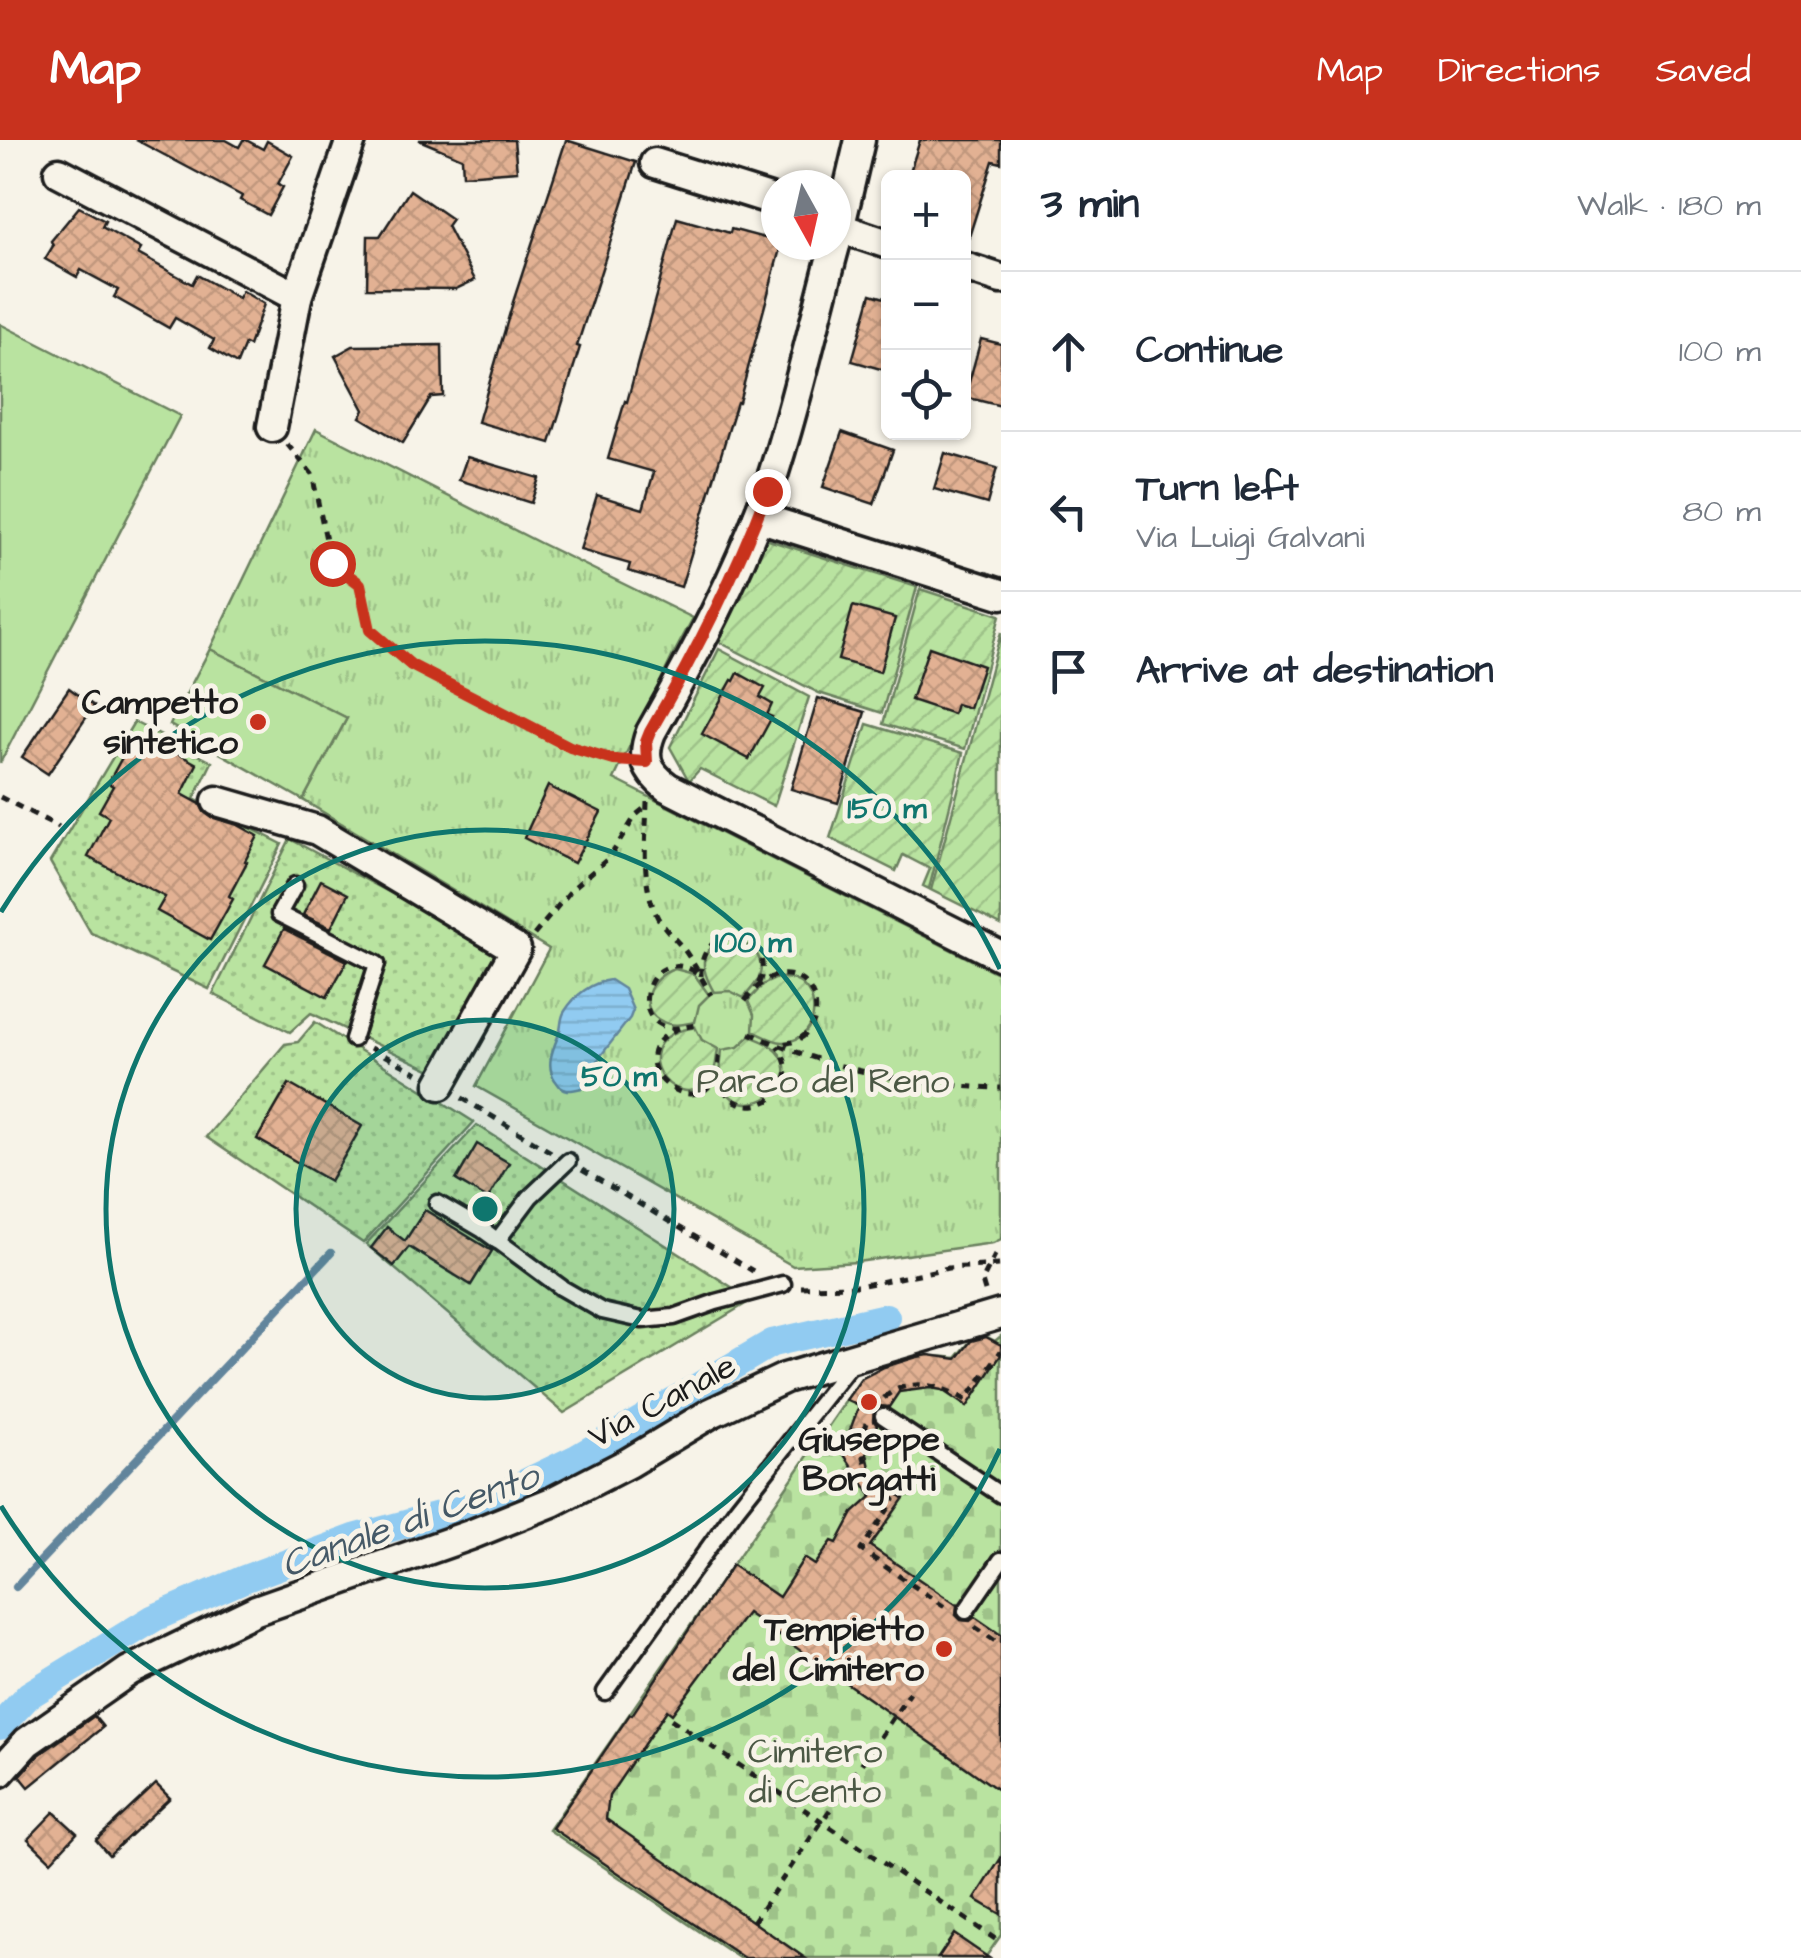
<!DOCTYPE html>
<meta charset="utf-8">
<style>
body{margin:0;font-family:"Architects Daughter",sans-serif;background:#f6f6f7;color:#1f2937}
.controls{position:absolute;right:30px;top:30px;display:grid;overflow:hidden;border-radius:15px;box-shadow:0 2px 8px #0004}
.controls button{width:90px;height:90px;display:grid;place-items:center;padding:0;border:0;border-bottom:2px solid #e0e1e3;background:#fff;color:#1f2937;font:50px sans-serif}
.compass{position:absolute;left:761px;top:30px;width:90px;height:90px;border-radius:50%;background:#fff;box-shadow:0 2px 8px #0004;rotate:172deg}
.stop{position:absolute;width:30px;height:30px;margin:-22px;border:8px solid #c8321e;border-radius:50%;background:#fff}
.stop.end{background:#c8321e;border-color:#fff;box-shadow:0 2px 10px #0008}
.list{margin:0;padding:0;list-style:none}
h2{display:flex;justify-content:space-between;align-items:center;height:130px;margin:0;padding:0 40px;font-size:42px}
h2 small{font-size:32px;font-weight:400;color:#747a83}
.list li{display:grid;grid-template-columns:65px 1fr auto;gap:30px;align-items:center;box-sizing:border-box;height:160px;padding:0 40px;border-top:2px solid #e0e1e3}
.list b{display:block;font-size:38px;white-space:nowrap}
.list p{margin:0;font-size:32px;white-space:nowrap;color:#747a83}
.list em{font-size:32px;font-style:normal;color:#747a83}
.icon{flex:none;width:55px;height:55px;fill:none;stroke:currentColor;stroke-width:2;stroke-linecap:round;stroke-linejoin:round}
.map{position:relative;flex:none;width:1001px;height:1818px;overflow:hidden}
header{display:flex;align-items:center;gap:60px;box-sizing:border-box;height:140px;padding:0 50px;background:#c8321e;color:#fff}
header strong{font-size:48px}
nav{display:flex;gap:55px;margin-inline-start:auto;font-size:35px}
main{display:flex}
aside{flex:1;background:#fff}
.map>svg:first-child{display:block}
.grass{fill:url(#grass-dots);stroke:#6a805e;stroke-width:2.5}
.cemetery{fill:url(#cemetery-stones);stroke:#6a805e;stroke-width:2.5}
.park{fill:url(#park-tufts);stroke:#6a805e;stroke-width:2.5}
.garden{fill:url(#garden-furrows);stroke:#6a805e;stroke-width:2.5}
.pitch{fill:#b9e3a0;stroke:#6a805e;stroke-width:2.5}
.water{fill:url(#water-rules);stroke:#62859c;stroke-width:2.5}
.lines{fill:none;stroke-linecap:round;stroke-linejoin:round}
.stream{stroke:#62859c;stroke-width:8}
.canal{stroke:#91cbf1;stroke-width:28}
.building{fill:url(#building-cross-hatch);stroke:#1c1c1c;stroke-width:2.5}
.lane-casing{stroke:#1c1c1c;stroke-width:21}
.street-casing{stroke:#1c1c1c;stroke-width:35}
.path{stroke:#1c1c1c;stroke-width:5;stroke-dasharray:8 8;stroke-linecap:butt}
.lane{stroke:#f7f3e8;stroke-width:14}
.street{stroke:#f7f3e8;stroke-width:28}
.route{stroke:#c8321e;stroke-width:12}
.ring{fill:none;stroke:#0f766e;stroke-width:5}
.poi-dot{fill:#c8321e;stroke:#f7f3e8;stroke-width:4}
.labels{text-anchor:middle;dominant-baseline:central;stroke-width:10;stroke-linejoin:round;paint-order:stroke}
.poi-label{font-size:35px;font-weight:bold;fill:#1c1c1c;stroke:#f7f3e8;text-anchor:end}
.park-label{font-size:35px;fill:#4b5844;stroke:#f7f3e8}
.street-label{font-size:35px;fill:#1c1c1c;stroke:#f7f3e8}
.water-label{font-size:38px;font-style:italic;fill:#455967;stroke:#f7f3e8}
.centre{fill:#0f766e;stroke:#f7f3e8;stroke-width:5}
.ring-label{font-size:30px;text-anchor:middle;font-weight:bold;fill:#0f766e;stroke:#f7f3e8;stroke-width:10;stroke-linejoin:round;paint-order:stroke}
</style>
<header>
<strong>Map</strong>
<nav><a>Map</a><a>Directions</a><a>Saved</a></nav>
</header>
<main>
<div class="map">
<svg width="1001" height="1818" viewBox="0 0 1001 1818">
<defs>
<pattern id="grass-dots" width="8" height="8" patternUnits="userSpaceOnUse" patternTransform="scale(2.5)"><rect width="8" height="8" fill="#b9e3a0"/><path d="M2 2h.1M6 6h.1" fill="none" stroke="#9ec289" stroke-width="1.8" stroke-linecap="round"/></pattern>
<pattern id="cemetery-stones" width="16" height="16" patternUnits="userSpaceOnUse" patternTransform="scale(2.5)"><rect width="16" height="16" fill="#b9e3a0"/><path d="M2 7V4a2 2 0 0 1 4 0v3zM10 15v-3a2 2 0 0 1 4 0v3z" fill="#9ec289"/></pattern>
<pattern id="park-tufts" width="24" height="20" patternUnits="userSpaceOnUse" patternTransform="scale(2.5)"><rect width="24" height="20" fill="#b9e3a0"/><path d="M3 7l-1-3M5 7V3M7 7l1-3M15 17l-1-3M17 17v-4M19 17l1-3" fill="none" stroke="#9ec289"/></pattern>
<pattern id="garden-furrows" width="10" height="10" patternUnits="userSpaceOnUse" patternTransform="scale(2.5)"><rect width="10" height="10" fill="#b9e3a0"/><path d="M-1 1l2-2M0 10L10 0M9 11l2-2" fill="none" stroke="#9ec289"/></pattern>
<pattern id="water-rules" width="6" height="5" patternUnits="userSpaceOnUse" patternTransform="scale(2.5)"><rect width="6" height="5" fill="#91cbf1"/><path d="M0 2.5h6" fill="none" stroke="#7caece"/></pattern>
<pattern id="building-cross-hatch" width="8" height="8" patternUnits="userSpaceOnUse" patternTransform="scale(2.5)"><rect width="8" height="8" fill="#e2b193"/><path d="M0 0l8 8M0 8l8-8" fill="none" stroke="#c1987e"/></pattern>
</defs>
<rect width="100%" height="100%" fill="#f7f3e8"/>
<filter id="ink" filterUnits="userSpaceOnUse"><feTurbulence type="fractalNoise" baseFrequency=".01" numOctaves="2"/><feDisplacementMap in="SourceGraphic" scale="20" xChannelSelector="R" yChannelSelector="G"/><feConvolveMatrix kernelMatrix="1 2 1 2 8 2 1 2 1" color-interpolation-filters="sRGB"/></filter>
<g filter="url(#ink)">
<g class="grass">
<polygon points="134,582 212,622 194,659 282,704 209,849 91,793 50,722"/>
<polygon points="290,699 500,812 431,930 311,873 290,892 213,854"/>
<polygon points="315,882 474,982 363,1103 206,997 285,904 298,902"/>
<polygon points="477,985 752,1160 564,1273 366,1104"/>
</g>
<path class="cemetery" d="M978,1192L995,1201L1001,1196V1795L985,1818H739L549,1690L861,1239C898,1220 914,1213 956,1218Z"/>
<polygon class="park" points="316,289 540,403 693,478 672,517 614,639 1001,835 1001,1099 993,1103 857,1122 793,1126 476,946 549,809 303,660 347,578 210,509"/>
<g class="garden">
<polygon points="759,397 917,447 882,573 819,553 717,501"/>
<polygon points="920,449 1000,475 965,609 883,584"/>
<polygon points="1001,492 1001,785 931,750"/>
<polygon points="719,509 809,557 774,666 700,629 689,641 670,607"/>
<polygon points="867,584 963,613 929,749 923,746 930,729 903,715 896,731 830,698"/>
<path d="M728,799C747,801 767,815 759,837C756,845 749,851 744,858L730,851L714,852C700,828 697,809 728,799Z"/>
<path d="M675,829L694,834L709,855L699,865L695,882C684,884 673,887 663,882C635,869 649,836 675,829Z"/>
<path d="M777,838C824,834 825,901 783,902C773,902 762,895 753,891L754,875L748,861L764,844Z"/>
<path d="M695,887L702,900L718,909C716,920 716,932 709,940C680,975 630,917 672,894C679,890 688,889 695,887Z"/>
<path d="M750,896C757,899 766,902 771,906C817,939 739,993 722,942C719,932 721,920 722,910L738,907Z"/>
</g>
<g class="pitch">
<polygon points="0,184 180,276 0,623"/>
<polygon points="210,509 347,578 303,660 170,585"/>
</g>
<path class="water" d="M610,840L624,849L633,870L630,878L599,918L591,946C584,947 574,951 567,950C560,949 559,945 555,940C545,925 553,909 559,894C562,886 560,878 565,871C575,855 592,842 610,840Z"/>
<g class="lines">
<polyline class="stream" points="16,1447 331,1113"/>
<polyline class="canal" points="0,1586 29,1555 154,1478 244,1439 354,1398 483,1363 575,1319 772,1203 886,1177"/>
</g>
<g class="building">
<polygon points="136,0 226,0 239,7 243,0 246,0 263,9 267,1 293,16 278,44 283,47 268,75 240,60 242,56"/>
<polygon points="419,0 514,0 517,31 463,35 462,18"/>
<polygon points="566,0 636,22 577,206 580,207 550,303 478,282 513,162"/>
<polygon points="920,0 1001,0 1001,23 993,21 968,100 964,99 964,38 908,38"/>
<polygon points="410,50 452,79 447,86 475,140 456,149 367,148 368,96 380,96"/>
<polygon points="79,67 105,81 102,87 141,109 138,114 192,144 197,135 238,158 242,151 264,164 249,206 245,204 237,224 210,208 214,200 175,178 169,188 114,157 118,150 81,130 77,137 45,119 53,106 51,101"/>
<polygon points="677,78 730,93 731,89 776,101 776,105 781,105 739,262 737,262 681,447 628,431 630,424 580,410 597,355 643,369 654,332 608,319 625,261 627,262"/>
<polygon points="871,154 888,159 888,231 852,221"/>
<polygon points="981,199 1001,204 1001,266 965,257"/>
<polygon points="442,205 443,256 431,257 403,303 360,277 364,270 335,216 353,206"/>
<polygon points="842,292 893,310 874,364 823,347"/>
<polygon points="945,313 997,328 987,364 934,349"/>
<polygon points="467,317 539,338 531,363 459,340"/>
<polygon points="853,466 895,478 880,532 838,520"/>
<polygon points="929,507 983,526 969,568 956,564 953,574 911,560"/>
<polygon points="738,533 765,548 760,557 772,564 767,575 772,577 749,619 702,594 732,540 734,541"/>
<polygon points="69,548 94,566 48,634 22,617"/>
<polygon points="818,558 865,572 838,663 791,649"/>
<polygon points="131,601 156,615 162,605 197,624 182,654 200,664 204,672 211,677 238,685 258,696 245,721 247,722 229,756 233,759 210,800 157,771 165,757 88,717 109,677 99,671 113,646 108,643"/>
<polygon points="548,646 601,672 574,723 524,698"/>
<polygon points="321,740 348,754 331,788 303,775"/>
<polygon points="284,789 347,821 327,857 265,824"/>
<polygon points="289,944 362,986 330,1041 257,999"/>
<polygon points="477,1004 509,1023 488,1059 456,1040"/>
<polygon points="425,1070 492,1111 471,1145 409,1107 394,1126 371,1108 387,1087 405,1101"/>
<polygon points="986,1197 1001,1205 1001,1215 967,1267 942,1250 930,1248 899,1252 889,1267 879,1266 874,1271 873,1280 877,1285 875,1288 850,1290 859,1266 846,1260 861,1239 884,1227 917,1217 929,1215 957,1219 971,1201"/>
<polygon points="867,1302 867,1314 873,1341 904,1358 870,1406 957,1465 956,1475 961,1480 970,1481 975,1477 1001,1495 1001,1652 747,1473 672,1574 667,1570 609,1656 606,1679 805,1818 744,1818 552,1688 630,1574 632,1575 732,1425 779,1457 804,1418 815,1425 832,1401 837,1403 853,1373 872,1356 838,1306"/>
<polygon points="94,1576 103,1587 29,1647 20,1636 39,1615"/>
<polygon points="156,1644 170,1658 109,1715 96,1700"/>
<polygon points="54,1672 77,1693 51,1721 28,1699"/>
<polygon points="1001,1718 1001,1774 975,1759"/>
<polygon points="954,1794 989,1818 938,1818"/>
</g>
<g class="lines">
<g class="lane-casing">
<g id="lane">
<polyline points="295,745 279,774 377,824 353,899"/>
<polyline points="437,1063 483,1090 562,1148 602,1171 642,1180 674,1177 716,1162 783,1144"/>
<polyline points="497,1101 530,1057 568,1021"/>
<polyline points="883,1276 1001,1355"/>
<polyline points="966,1471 1001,1420"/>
<polyline points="605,1552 737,1368 852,1223"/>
</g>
</g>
<g class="street-casing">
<g id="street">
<polyline points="655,23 776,61"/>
<polyline points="59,32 297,157"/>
<polyline points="840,88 888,104"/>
<polyline points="836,102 860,0"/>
<path d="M835,105C813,186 795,270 768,350C738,435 695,514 651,592C641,617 646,631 667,647L1001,816"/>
<polyline points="964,127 1001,139"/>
<polyline points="272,287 297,157 351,0"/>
<polyline points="758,377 1001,454"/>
<polyline points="217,661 317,690 516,809 440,945"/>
<polyline points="0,1632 27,1602 129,1531 256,1470 470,1395 552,1362 628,1323 711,1273 785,1238 1001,1174"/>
</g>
</g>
<g class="path">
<polyline points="287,304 312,334 331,423 360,444 370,490 411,525 570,607 591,615 621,621"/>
<polyline points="0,657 59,687"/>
<path d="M647,662C646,698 640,744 658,778C665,789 674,798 683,808C694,823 702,839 711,855"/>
<polyline points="534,795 573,748 610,717 636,675 647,666"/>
<path d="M696,832C647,803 626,885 672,888C680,889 689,886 696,885"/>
<path d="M701,836C698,775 782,793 758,845"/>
<path d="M745,861C753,851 763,839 775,836C821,824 836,903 778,904"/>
<path d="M679,888C609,918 699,990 717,932C719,925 719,916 720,909"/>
<path d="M750,893C831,930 913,946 1001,948"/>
<polyline points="370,908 418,933"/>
<path d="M718,933C729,995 815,957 777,906"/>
<polyline points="462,958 551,1012"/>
<polyline points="582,1030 753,1131"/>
<polyline points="801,1147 859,1146 948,1128 1001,1125"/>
<polyline points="985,1151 982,1141 995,1115 1001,1111"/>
<path d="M884,1258C908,1236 941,1245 966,1260L1001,1211"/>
<path d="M867,1283C855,1316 870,1339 894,1360L861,1410L949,1470"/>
<polyline points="975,1487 1001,1505"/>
<polyline points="671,1579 1001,1803"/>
<polyline points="753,1782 910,1553"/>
</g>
<use href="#lane" class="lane"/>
<use href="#street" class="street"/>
</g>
</g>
<g class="lines" filter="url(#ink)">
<path class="route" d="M332,423L360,444L370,490L411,525L570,607L614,620L647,622L646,602L650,592C695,514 736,435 767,351"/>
</g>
<circle cx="485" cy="1069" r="189" fill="#0f766e" fill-opacity=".12"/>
<g class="ring">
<circle cx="485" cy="1069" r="189"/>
<circle cx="485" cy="1069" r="379"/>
<path d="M1000 1309A568 568 0 0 1 1 1366M1 772A568 568 0 0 1 1000 829"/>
</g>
<g class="poi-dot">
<circle cx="258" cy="582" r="10"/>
<circle cx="869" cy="1262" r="10"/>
<circle cx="944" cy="1509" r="10"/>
</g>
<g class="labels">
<g class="poi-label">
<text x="238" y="562">Campetto<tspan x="238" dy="40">sintetico</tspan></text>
<text x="869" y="1299" text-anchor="middle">Giuseppe<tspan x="869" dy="40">Borgatti</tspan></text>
<text x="924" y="1489">Tempietto<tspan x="924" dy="40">del Cimitero</tspan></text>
</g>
<g class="park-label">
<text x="823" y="941">Parco del Reno</text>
<text x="815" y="1611">Cimitero<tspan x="815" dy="40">di Cento</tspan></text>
</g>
<g class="street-label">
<text transform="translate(662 1261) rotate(-28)">Via Canale</text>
</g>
<g class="water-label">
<text transform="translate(410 1381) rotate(-20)">Canale di Cento</text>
</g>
</g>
<circle cx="485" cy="1069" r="15" class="centre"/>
<g class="ring-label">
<text x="887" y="678">150 m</text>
<text x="753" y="812">100 m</text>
<text x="619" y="946">50 m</text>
</g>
</svg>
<div class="controls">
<button>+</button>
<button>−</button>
<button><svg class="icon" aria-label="locate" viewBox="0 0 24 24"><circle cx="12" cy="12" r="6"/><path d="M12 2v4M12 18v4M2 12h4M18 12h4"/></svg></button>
</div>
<svg class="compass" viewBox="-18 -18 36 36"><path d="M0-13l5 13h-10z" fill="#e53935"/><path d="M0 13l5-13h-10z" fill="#747a83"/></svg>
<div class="stop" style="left:332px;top:423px"></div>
<div class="stop end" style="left:767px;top:351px"></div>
</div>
<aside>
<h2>3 min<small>Walk · 180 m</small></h2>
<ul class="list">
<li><svg class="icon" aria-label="ahead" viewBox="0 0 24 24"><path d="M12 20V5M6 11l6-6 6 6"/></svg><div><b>Continue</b></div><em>100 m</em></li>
<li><svg class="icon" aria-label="left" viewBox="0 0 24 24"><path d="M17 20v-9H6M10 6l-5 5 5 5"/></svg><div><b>Turn left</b><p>Via Luigi Galvani</p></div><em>80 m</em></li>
<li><svg class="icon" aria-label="arrive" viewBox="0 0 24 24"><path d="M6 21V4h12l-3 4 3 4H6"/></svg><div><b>Arrive at destination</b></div></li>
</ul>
</aside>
</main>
